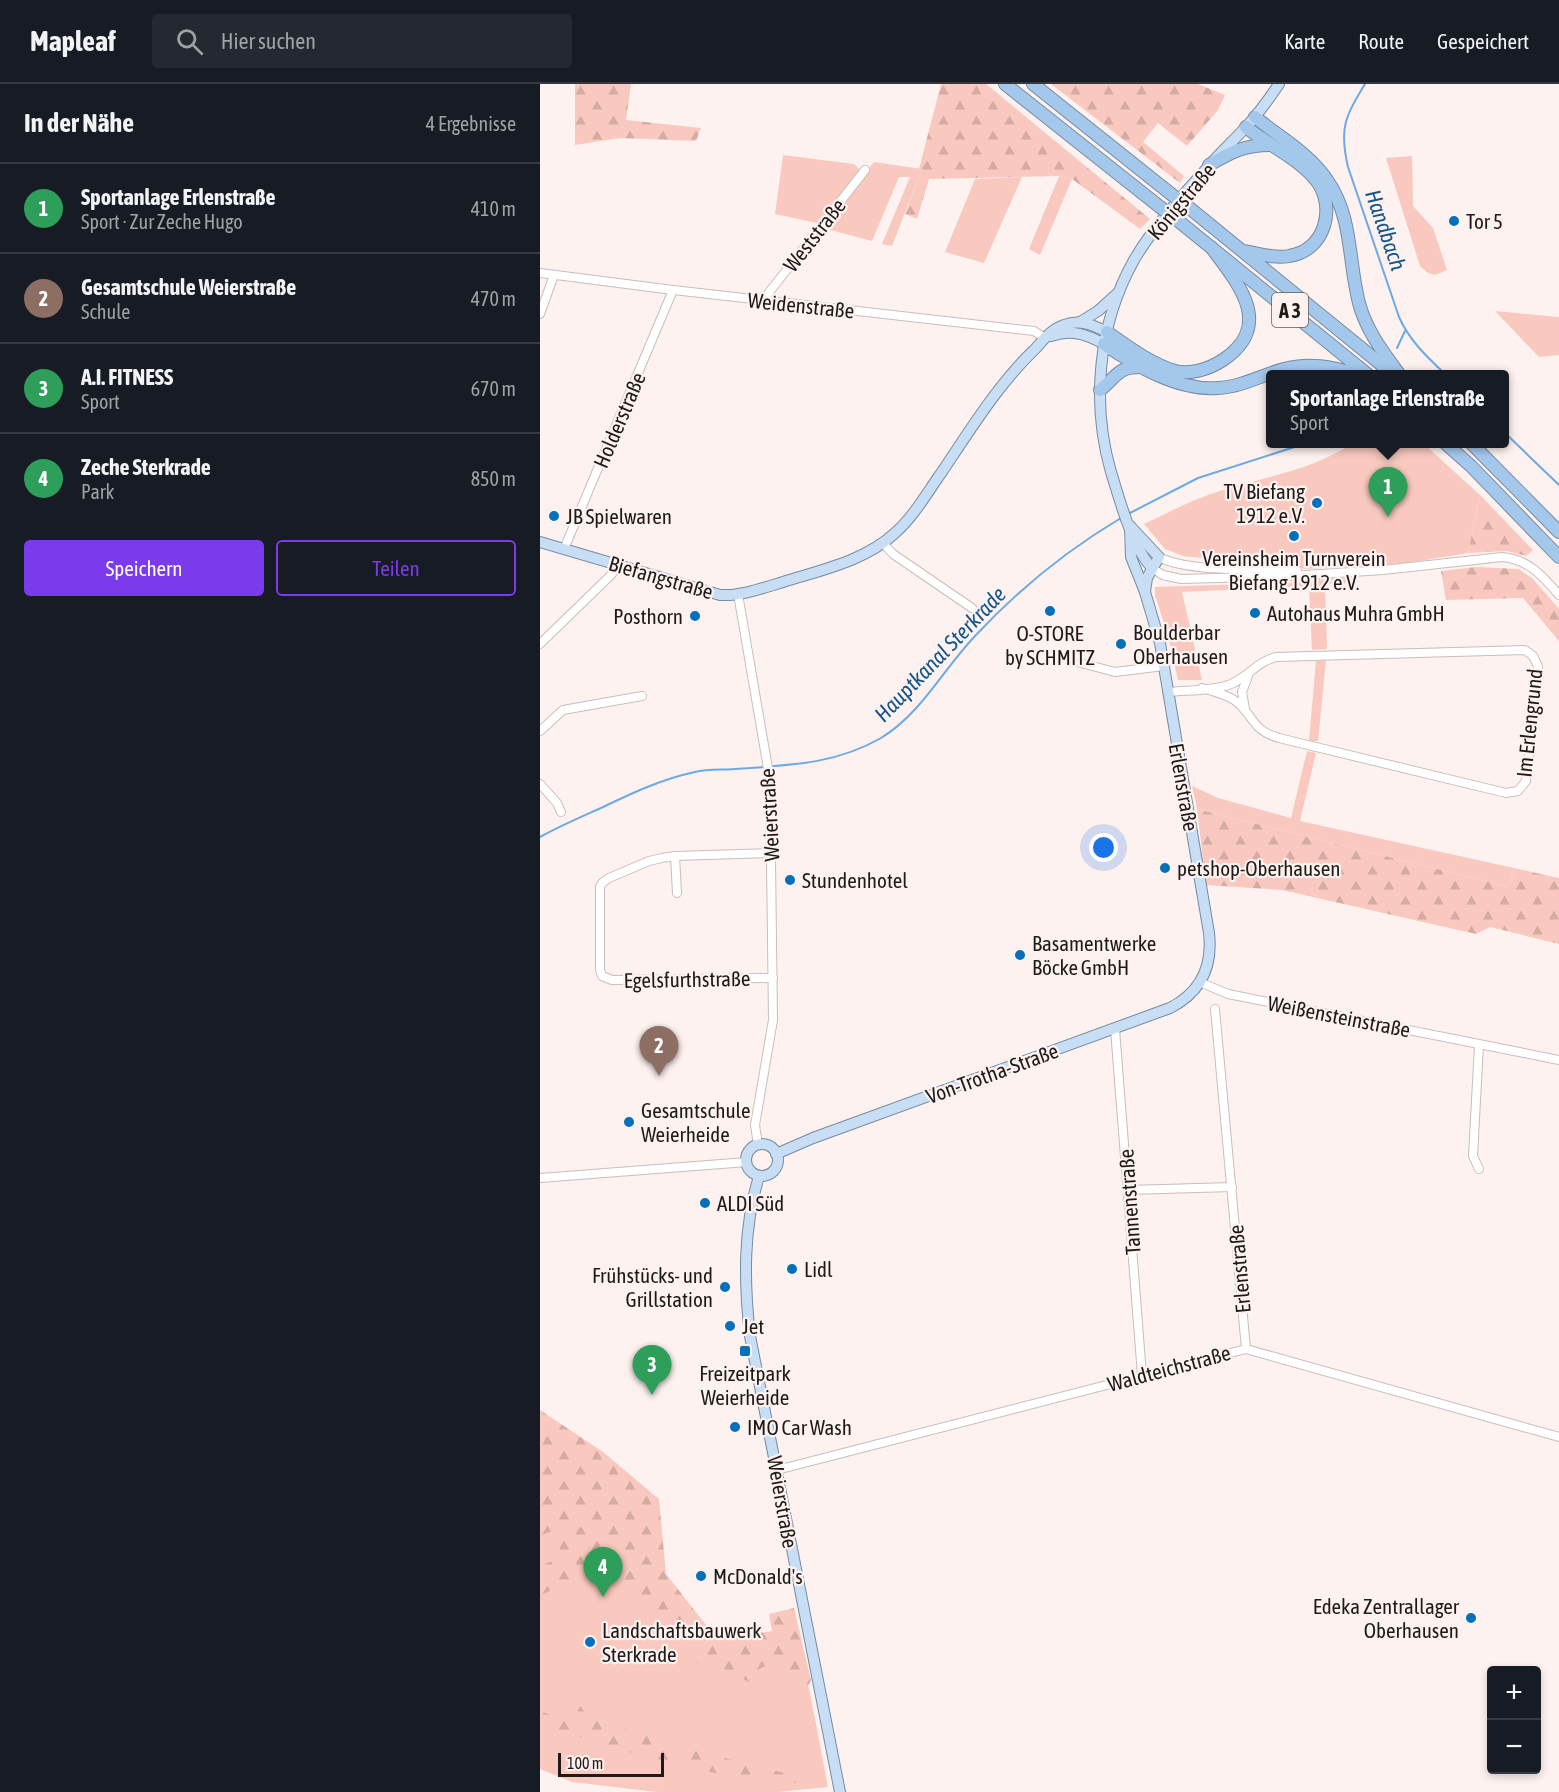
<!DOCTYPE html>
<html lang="de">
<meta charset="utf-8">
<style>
body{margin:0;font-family:"Asap Condensed",sans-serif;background:#242831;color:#f1f3f6}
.controls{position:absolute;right:18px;bottom:18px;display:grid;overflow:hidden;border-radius:6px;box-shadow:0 3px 9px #0003}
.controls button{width:54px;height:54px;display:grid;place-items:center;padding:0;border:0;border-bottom:2px solid #363941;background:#171b24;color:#f1f3f6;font:30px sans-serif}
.scale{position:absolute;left:18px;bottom:15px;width:106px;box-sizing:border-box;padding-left:6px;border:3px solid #1d1a19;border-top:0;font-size:16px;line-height:21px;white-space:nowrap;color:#1d1a19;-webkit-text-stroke:4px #fdf2f0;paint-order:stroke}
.you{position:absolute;left:564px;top:764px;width:21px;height:21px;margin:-15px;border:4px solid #fff;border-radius:50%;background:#1a73e8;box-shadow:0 0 0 9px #1a73e833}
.badge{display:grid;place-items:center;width:39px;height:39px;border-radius:50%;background:#7c3aed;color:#fff;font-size:20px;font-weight:700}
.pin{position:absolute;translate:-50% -50px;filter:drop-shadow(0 2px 3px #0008)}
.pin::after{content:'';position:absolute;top:32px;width:21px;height:18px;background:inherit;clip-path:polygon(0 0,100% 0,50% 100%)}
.popup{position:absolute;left:726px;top:286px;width:243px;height:78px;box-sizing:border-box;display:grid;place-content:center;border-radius:6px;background:#171b24;filter:drop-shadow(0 2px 4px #0005);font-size:20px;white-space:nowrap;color:#9ea1a6}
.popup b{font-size:22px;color:#f1f3f6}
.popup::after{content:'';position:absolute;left:50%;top:100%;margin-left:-12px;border:12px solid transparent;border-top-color:#171b24}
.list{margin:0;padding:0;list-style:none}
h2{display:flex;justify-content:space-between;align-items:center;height:78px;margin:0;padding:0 24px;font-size:26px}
h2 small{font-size:20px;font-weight:400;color:#9ea1a6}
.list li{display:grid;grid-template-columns:39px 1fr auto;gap:18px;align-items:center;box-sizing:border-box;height:90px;padding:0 24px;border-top:2px solid #363941}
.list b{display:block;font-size:22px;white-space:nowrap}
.list p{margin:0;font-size:20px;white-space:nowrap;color:#9ea1a6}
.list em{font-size:20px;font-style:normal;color:#9ea1a6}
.actions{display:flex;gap:12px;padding:18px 24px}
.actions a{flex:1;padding:14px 0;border:2px solid #7c3aed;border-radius:6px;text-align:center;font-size:21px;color:#7c3aed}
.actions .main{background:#7c3aed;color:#fff}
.icon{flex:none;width:33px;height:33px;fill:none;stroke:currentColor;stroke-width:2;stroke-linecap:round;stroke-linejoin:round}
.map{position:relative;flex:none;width:1019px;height:1708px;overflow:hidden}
header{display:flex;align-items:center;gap:36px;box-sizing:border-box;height:84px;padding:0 30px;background:#171b24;border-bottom:2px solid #363941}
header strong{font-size:28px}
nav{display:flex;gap:33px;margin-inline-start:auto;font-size:21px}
.search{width:420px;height:54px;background:#242831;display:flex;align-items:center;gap:15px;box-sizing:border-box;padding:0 21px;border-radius:6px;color:#9ea1a6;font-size:22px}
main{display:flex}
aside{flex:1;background:#171b24}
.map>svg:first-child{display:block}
.green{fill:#f9c9bf}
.forest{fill:url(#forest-firs)}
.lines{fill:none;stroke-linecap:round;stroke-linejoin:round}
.stream{stroke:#6ea9e3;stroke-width:2}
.minor-casing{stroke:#c9bebc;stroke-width:10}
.major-casing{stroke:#758ba2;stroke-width:12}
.highway-casing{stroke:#758ba2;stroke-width:14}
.minor{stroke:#fff;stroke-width:8}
.major{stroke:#c8def4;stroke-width:10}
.highway{stroke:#a4c8ec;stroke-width:12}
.highway-bridge-casing{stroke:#758ba2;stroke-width:14;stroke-linecap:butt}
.highway-bridge{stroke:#a4c8ec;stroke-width:12}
.poi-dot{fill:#046fba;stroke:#fdf2f0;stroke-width:2}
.labels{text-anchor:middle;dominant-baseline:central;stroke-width:4.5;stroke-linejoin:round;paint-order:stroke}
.shield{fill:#fdf2f0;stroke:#605b5a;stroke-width:1.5}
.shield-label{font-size:20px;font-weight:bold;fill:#1d1a19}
.street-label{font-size:21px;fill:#1d1a19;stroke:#fdf2f0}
.poi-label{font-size:21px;fill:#1d1a19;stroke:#fdf2f0;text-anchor:start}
.water-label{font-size:22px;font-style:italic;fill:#14558a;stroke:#fdf2f0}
</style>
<header>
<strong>Mapleaf</strong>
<div class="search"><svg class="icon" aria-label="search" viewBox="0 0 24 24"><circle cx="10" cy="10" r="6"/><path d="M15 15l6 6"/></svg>Hier suchen</div>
<nav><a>Karte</a><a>Route</a><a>Gespeichert</a></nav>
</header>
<main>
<aside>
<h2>In der Nähe<small>4 Ergebnisse</small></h2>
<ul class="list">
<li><span class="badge" style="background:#2e9e5b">1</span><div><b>Sportanlage Erlenstraße</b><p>Sport · Zur Zeche Hugo</p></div><em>410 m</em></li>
<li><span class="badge" style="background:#8d6e63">2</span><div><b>Gesamtschule Weierstraße</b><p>Schule</p></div><em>470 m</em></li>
<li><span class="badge" style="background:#2e9e5b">3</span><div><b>A.I. FITNESS</b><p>Sport</p></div><em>670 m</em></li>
<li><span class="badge" style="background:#2e9e5b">4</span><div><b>Zeche Sterkrade</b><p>Park</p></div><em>850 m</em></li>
</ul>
<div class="actions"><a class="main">Speichern</a><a>Teilen</a></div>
</aside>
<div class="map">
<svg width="1019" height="1708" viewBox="0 0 1019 1708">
<defs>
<pattern id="forest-firs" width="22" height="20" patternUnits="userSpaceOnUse" patternTransform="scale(1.5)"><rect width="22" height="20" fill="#f9c9bf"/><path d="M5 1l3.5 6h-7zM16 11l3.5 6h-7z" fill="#d5aca4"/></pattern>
</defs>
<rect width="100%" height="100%" fill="#fdf2f0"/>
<g class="green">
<polygon points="243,71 314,80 320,86 277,139 235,130"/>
<polygon points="872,72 873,122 893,144 907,186 895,191 888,189 880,182 846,74"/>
<polygon points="334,78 382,85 352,162 342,160 370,93 359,93 332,157 283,144"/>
<polygon points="519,92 532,95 500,171 489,165"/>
<polygon points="482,93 444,179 405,168 435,95"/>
<polygon points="955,227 1019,233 1019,271 999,273"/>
<path d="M811,360H884L940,411L928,469L867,479L765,485L756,483L744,477H689L643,472L625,465L604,440C625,430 646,419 668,411C715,394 768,389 811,360Z"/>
<polygon points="816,493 816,499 785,500 787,565 772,566 769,502 642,508 662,596 638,596 628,552 615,511 615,503 771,498 775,495"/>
<polygon points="786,576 778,657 769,657 776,577"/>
<polygon points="767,667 776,669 760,737 974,784 969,803 657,725 652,702 678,714 751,734"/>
<polygon points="0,1365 171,1562 246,1563 269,1604 288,1703 238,1708 117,1708 32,1698 0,1685"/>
</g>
<g class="forest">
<polygon points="35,0 91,0 86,36 161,44 156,57 80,54 35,61"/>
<polygon points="401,0 446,0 610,135 600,145 532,95 519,92 389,95 377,135 365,130 382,85 379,85"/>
<polygon points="511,0 658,0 685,11 678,26 647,62 618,39 603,58 644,92 640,99"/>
<polygon points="940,411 993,466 986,472 967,467 928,469"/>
<polygon points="936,483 979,485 993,495 1019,525 1019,557 983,514 906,516 901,487"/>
<polygon points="657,725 969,803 974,784 1019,794 1019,860 950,843 936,850 742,806 666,801"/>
<path d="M0,1326L63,1368L119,1415L126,1490L177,1555L232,1547L229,1530L254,1524L271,1596L268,1602C262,1599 254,1597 249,1593C237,1585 234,1575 218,1586V1593L215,1601L181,1584H165L158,1580L131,1542L120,1552C113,1539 109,1521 99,1510C72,1481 29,1495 0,1512V1484L7,1479L20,1474V1459L25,1448L44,1442L33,1439L0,1452Z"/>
<polygon points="0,1606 23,1617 56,1628 29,1627 19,1625 0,1616"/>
<path d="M0,1627C21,1635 42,1640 64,1634L65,1638C90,1648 117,1652 142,1663L272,1696L271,1699C177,1698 88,1669 0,1640Z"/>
</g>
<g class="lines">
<g class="stream">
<path d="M825,0C805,33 799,44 808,83L859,233C869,256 887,273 905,290"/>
<polyline points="857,264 865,247"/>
<polyline points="965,349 1019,401"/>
<polyline points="588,430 658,394 764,360"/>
<path d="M0,753C20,742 41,733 61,724C92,709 122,695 155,688C168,685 182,686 195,685C247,681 294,681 341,654C381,630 404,584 436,551C479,505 527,466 581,434"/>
</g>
<g class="minor-casing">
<g id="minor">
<polyline points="0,189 133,206 494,247 505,254"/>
<polyline points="223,216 325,86"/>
<polyline points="0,230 14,191"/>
<polyline points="343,459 353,470 432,524"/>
<polyline points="24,465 133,206"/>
<path d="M619,473C649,489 720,484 757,487"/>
<path d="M612,484L623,491L641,495L749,492L843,486L962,473C988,475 1003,492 1019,511"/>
<polyline points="198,510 230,696 233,936 215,1041 218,1061"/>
<polyline points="0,560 72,490 75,481"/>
<polyline points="541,579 575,588 624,582"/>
<path d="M628,608C647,606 674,607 691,600C708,593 718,577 736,573L985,566L993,572L998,582L986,697L978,707L966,709L739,654C712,646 715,634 697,618C687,610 674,608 662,604"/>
<polyline points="705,625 702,608 708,592"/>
<polyline points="0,647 23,626 102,612"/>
<polyline points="0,700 17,719 21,728"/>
<polyline points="231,769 135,772 122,774 109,777 69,794 62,799 60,803 60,886 62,892 72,896 233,894"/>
<polyline points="135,772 137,809"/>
<polyline points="662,899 688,910 1019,976"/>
<polyline points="675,925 706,1265"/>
<polyline points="575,945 602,1291"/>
<polyline points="939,961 933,1072 939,1085"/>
<polyline points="0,1094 207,1078"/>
<polyline points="588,1106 692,1103"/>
<polyline points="237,1386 706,1265 1019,1353"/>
</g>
</g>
<g class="major-casing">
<g id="major">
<polyline points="540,238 558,227 579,208"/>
<path d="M511,252C531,245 546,250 564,260"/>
<polyline points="590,442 619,473 607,494 605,508"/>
<path d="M0,458L180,511C202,512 223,504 243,498C281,486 325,477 355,449C372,434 384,414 397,395C428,350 456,302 496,264C504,255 512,245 524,241C540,235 553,241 567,248"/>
<path d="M612,484C592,463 580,417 571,388C551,319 558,240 594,176C614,142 642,112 668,83C680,69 693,57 706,43C718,30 729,15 739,0"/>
<circle cx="222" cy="1076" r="16"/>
<path d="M236,1070L273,1054L630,924C661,908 673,883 669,849L620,559L605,508L591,473L590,442"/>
<path d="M219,1092C203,1144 204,1198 210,1252L300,1708"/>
</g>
</g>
<g class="highway-casing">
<g id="highway">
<polyline points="465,0 620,123"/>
<polyline points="493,0 631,110"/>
<path d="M715,33C739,53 769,69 787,96C813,133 808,177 819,219C826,246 843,268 859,290"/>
<path d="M669,81C692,68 704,61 730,61"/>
<polyline points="647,122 853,290"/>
<polyline points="636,135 827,290"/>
<path d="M703,167C718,169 734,175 749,172C785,167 797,123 776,96C757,73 729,62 706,43"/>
<path d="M567,248C587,262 611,280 635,287C651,291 669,285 683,276C735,241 698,199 671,163"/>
<path d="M564,260C596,282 638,307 678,304C701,303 722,291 744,285C769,278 792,283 816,290"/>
<path d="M560,306C577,293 577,282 603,283"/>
<polyline points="906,360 931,382 1019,473"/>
<polyline points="932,360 1019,448"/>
</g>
</g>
<use href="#minor" class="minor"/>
<use href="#major" class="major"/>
<use href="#highway" class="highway"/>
<g class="highway-bridge-casing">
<g id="highway-bridge">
<polyline points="631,110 647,122"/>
<polyline points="620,123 636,135"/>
</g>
</g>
<use href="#highway-bridge" class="highway-bridge"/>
</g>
<g class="poi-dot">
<circle cx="914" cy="137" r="6"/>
<circle cx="777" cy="419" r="6"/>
<circle cx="14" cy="432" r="6"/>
<circle cx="754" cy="452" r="6"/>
<circle cx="510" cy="527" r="6"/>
<circle cx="715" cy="529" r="6"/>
<circle cx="155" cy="532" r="6"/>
<circle cx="581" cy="560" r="6"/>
<circle cx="625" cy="784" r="6"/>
<circle cx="250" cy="796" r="6"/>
<circle cx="480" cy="871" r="6"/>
<circle cx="89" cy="1038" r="6"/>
<circle cx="165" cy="1119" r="6"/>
<circle cx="252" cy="1185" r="6"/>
<circle cx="185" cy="1203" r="6"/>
<circle cx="190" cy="1242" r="6"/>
<rect x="199" y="1261" width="12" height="12" rx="3"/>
<circle cx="195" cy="1343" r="6"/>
<circle cx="161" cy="1492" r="6"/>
<circle cx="931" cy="1534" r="6"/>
<circle cx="50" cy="1558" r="6"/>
</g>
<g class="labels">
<rect class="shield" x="732" y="209" width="36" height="34" rx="4.5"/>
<g class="shield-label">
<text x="750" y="226">A 3</text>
</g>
<g class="street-label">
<text transform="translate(641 117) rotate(-50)">Königstraße</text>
<text transform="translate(274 151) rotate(-52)">Weststraße</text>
<text transform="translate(261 221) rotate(6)">Weidenstraße</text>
<text transform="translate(79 336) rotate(-67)">Holderstraße</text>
<text transform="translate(121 493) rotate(16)">Biefangstraße</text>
<text transform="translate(989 639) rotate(-84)">Im Erlengrund</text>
<text transform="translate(644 703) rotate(80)">Erlenstraße</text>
<text transform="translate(229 731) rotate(-93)">Weierstraße</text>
<text transform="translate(147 895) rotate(-1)">Egelsfurthstraße</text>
<text transform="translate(799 932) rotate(11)">Weißensteinstraße</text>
<text transform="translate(452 989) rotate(-20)">Von-Trotha-Straße</text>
<text transform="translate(589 1118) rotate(-94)">Tannenstraße</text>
<text transform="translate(699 1185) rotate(-95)">Erlenstraße</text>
<text transform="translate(629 1284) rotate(-15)">Waldteichstraße</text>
<text transform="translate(243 1418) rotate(80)">Weierstraße</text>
</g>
<g class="poi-label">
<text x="926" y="137">Tor 5</text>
<text x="765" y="407" text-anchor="end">TV Biefang<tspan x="765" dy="24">1912 e.V.</tspan></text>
<text x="26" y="432">JB Spielwaren</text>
<text x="754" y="474" text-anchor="middle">Vereinsheim Turnverein<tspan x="754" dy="24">Biefang 1912 e.V.</tspan></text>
<text x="727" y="529">Autohaus Muhra GmbH</text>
<text x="143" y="532" text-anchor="end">Posthorn</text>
<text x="593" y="548">Boulderbar<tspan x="593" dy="24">Oberhausen</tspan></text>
<text x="510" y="549" text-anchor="middle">O-STORE<tspan x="510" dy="24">by SCHMITZ</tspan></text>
<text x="637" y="784">petshop-Oberhausen</text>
<text x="262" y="796">Stundenhotel</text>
<text x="492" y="859">Basamentwerke<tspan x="492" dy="24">Böcke GmbH</tspan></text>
<text x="101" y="1026">Gesamtschule<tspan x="101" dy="24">Weierheide</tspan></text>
<text x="177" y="1119">ALDI Süd</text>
<text x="264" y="1185">Lidl</text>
<text x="173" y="1191" text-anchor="end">Frühstücks- und<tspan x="173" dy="24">Grillstation</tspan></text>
<text x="202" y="1242">Jet</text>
<text x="205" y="1289" text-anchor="middle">Freizeitpark<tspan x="205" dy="24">Weierheide</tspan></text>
<text x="207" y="1343">IMO Car Wash</text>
<text x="173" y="1492">McDonald's</text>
<text x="919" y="1522" text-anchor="end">Edeka Zentrallager<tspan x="919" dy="24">Oberhausen</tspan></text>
<text x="62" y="1546">Landschaftsbauwerk<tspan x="62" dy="24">Sterkrade</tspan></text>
</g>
<g class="water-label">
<text transform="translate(846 146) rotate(71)">Handbach</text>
<text transform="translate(400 570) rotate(-46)">Hauptkanal Sterkrade</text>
</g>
</g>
</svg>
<div class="controls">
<button>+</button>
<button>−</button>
</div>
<div class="scale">100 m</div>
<div class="you"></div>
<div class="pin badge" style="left:848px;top:433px;background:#2e9e5b">1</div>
<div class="popup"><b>Sportanlage Erlenstraße</b>Sport</div>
<div class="pin badge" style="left:119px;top:992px;background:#8d6e63">2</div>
<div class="pin badge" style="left:112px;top:1311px;background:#2e9e5b">3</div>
<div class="pin badge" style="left:63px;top:1513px;background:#2e9e5b">4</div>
</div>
</main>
